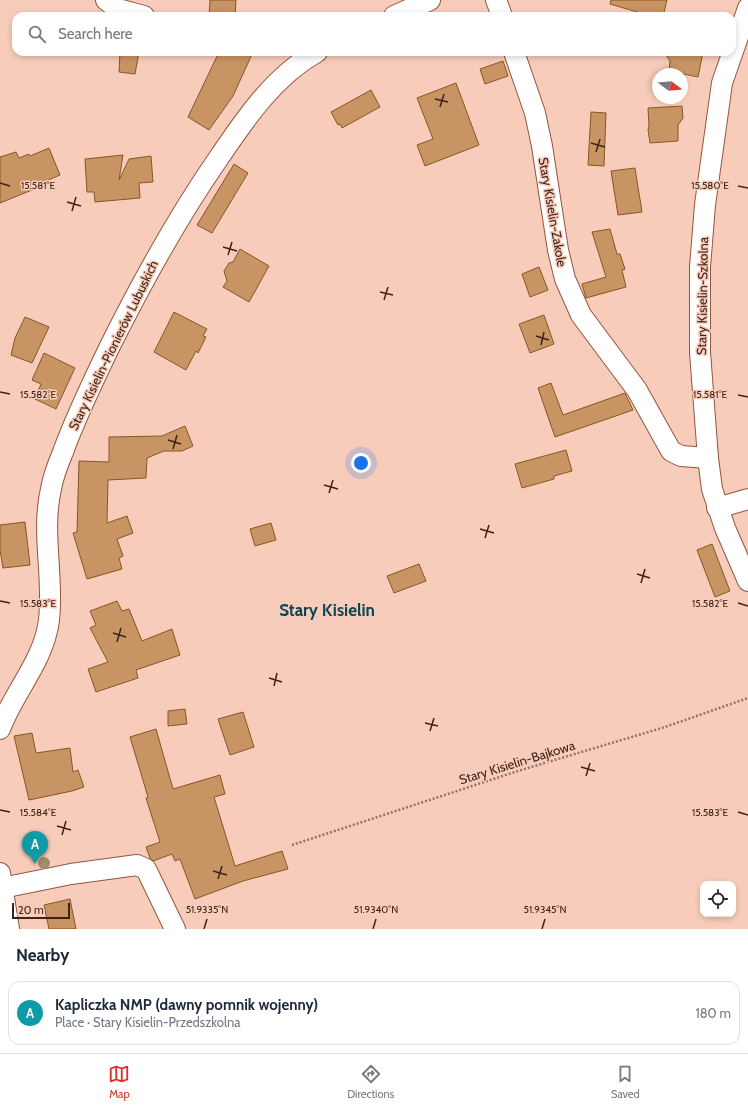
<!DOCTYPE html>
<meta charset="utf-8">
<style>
body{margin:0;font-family:Cabin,sans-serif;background:#f6f6f7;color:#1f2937}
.controls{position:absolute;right:12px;bottom:12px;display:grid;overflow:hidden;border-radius:8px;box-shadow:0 2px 6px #0003}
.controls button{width:36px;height:36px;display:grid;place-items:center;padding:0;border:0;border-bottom:1px solid #e0e1e3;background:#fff;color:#1f2937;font:20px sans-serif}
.compass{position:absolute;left:652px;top:68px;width:36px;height:36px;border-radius:50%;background:#fff;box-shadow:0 2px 6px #0003;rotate:106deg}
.scale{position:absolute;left:12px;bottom:10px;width:58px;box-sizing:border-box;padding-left:4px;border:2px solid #3e2318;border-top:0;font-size:11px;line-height:14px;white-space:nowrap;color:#3e2318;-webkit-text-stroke:3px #f8ccbb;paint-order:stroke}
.you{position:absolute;left:361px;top:463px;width:14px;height:14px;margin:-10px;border:3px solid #fff;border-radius:50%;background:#1a73e8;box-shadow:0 0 0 6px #1a73e833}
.badge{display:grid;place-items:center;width:26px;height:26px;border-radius:50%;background:#d93025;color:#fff;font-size:13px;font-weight:700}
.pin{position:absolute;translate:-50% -33px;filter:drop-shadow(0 1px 2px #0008)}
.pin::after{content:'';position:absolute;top:21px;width:14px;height:12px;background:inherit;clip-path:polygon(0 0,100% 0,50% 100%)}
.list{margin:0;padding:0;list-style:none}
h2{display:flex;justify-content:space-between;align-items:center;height:52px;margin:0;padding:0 16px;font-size:17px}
h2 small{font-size:13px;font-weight:400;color:#747a83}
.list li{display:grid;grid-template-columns:26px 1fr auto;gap:12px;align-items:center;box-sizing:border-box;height:64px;margin:0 8px 8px;padding:0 8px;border:1px solid #e0e1e3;border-radius:12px}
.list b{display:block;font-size:15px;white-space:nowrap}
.list p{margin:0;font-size:13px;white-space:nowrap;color:#747a83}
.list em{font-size:13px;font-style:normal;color:#747a83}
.icon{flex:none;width:22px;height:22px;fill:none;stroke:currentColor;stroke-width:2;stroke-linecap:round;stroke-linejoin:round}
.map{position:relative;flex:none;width:748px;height:929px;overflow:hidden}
.search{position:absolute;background:#fff;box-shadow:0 2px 6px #0003;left:12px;right:12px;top:12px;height:44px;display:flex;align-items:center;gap:10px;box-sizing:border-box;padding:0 14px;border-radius:12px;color:#747a83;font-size:15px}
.sheet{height:124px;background:#fff}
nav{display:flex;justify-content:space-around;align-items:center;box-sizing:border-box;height:56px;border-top:1px solid #e0e1e3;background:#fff;font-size:11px;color:#747a83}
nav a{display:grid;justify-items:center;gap:2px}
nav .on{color:#d93025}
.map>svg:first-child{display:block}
.building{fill:#c99463;stroke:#875625}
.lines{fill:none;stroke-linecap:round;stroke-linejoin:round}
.minor-casing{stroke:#93553c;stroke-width:22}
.path{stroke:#957264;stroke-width:2.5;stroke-dasharray:2 2;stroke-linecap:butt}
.minor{stroke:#fff;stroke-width:20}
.tree{fill:#a38c65}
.ticks{fill:none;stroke:#3e2318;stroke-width:1.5}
.labels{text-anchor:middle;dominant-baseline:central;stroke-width:3;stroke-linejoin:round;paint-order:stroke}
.street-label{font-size:13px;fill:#3e2318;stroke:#f8ccbb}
.district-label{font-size:17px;font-weight:bold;fill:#0f4455;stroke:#f8ccbb}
.ticks-label{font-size:10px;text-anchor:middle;fill:#3e2318;stroke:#f8ccbb;stroke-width:3;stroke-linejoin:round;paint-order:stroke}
</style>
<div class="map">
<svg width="748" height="929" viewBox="0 0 748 929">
<rect width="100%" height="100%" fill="#f8ccbb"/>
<g class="building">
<polygon points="210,0 236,0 235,16 209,16"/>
<polygon points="611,0 667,0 663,16 651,16 610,4"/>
<polygon points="120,52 139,52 135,74 119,72"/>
<polygon points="219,52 253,52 233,96 209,130 188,117"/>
<polygon points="664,52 703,52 698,77 669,71 670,61"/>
<polygon points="503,61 508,76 485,84 480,69"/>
<polygon points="456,83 479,145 425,166 417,145 433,139 417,98"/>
<polygon points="371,90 380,107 342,128 340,124 338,125 331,112"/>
<polygon points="682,106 683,118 678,125 678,141 650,143 648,130 649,126 648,108"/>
<polygon points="591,112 606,113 604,166 588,165"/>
<polygon points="49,148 60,175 41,183 42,186 0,203 0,157 16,152 19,158 29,154 30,156"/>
<polygon points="123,155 119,180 129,159 151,156 153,182 139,183 140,198 95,202 94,192 87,192 85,159"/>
<polygon points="234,164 248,173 212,233 197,225"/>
<polygon points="635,168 642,212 618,215 611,171"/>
<polygon points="610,229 617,254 620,254 625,269 622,270 626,287 586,298 582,284 606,277 592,232"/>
<polygon points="240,249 269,266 249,302 223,287 227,281 224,271 229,263 233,262"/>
<polygon points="539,267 548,290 530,297 522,274"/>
<polygon points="174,312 207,329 203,336 206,337 198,353 196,351 186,370 154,352"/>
<polygon points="544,315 554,344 530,353 519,324"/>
<polygon points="25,317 49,327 32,363 11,355 15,338"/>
<polygon points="44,353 75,368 56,409 35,399 41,384 32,380"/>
<polygon points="551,383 563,415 625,393 633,410 555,437 538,388"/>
<polygon points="185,426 193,446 182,451 164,451 147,458 146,478 108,480 107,523 127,516 133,533 117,539 123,556 119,558 122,569 87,579 73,533 77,532 79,461 109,462 109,437 162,436"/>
<polygon points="566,450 572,471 554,476 554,479 522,488 515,464"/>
<polygon points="25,522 30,565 3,568 0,550 0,525"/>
<polygon points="271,523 276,540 255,546 250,529"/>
<polygon points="712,544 730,591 715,597 697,550"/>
<polygon points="419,564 426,581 394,593 387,576"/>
<polygon points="117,601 122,611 129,609 142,641 172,629 180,655 136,670 138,678 96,692 88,669 108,662 90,628 96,625 90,611"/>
<polygon points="185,709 187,724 168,726 168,711"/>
<polygon points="243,712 254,747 230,755 218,719"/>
<polygon points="156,729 173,789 220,775 225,794 214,797 235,866 282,851 288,869 243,881 195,899 180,859 175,861 172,854 153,861 150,858 146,847 160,842 146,798 148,797 130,737"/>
<polygon points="32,733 36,753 70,748 73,772 78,770 84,787 72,791 29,800 14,736"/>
<polygon points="70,899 76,929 49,929 44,905"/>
</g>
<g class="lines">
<g class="minor-casing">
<g id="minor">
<polyline points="106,0 118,9 144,16"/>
<polyline points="496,0 502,16"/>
<polyline points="748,8 722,83 705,205 700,267 700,352 708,458 712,489 725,528 748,581"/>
<polyline points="394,16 430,0"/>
<polyline points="514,52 535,113 542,146 558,250 565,279 581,315 637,390 671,451 681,456 708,458"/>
<polyline points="717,508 748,499"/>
<path d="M0,729C14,691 44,661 49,620C54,576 41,532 51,489C53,476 58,464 63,452C76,416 93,381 110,346C142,282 177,218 218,159C245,119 274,76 317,52"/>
<polyline points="0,873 9,929"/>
<polyline points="2,888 71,874 137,865 146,869 175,929"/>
</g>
</g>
<polyline class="path" points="292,845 518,771 665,727 748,698"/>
<use href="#minor" class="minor"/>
</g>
<circle class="tree" cx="44" cy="863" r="6"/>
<path class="ticks" d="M435,99L448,102M440,107L444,94M591,143L605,147M596,152L600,139M0,183L10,186M738,186L748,188M67,202L81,206M72,211L76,197M223,247L237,251M228,255L232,242M380,292L393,295M384,300L388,287M536,336L549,340M541,345L544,332M0,392L10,394M738,395L748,397M168,440L181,444M173,449L177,435M324,485L338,489M329,493L333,480M480,529L494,533M485,538L489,525M637,574L650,578M641,583L645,569M0,601L10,603M738,603L748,606M113,633L126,637M117,642L121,628M269,678L282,682M274,686L277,673M425,723L438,726M430,731L434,718M581,767L595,771M586,776L590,763M0,810L10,812M738,812L748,815M57,826L71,830M62,835L66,821M213,871L227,875M218,879L222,866M204,929L207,919M373,929L376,919M542,929L545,919"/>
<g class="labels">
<g class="street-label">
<text transform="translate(553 212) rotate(80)">Stary Kisielin-Zakole</text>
<text transform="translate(702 296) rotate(-89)">Stary Kisielin-Szkolna</text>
<text transform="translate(113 345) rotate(-64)">Stary Kisielin-Pionierów Lubuskich</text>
<text transform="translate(517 762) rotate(-17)">Stary Kisielin-Bajkowa</text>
</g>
<g class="district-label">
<text x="327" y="610">Stary Kisielin</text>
</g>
</g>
<g class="ticks-label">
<text x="38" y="189">15.581°E</text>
<text x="710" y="189">15.580°E</text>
<text x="38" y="398">15.582°E</text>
<text x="710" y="398">15.581°E</text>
<text x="38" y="607">15.583°E</text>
<text x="710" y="607">15.582°E</text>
<text x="38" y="816">15.584°E</text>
<text x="710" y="816">15.583°E</text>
<text x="207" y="913">51.9335°N</text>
<text x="376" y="913">51.9340°N</text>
<text x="545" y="913">51.9345°N</text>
</g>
</svg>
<div class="controls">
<button><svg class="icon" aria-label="locate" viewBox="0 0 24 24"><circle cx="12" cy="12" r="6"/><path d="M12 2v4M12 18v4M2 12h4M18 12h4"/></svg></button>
</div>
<svg class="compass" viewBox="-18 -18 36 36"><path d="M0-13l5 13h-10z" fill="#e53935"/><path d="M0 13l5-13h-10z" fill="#747a83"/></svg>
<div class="scale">20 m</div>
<div class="you"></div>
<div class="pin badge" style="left:35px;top:864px;background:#0f9aa8">A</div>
<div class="search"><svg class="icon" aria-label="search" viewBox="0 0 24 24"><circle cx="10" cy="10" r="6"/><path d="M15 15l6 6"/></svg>Search here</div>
</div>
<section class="sheet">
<h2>Nearby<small></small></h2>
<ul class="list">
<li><span class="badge" style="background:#0f9aa8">A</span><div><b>Kapliczka NMP (dawny pomnik wojenny)</b><p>Place · Stary Kisielin-Przedszkolna</p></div><em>180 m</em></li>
</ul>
</section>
<nav>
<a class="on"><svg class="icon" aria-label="map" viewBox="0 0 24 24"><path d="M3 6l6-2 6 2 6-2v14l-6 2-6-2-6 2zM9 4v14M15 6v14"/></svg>Map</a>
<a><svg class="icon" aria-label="directions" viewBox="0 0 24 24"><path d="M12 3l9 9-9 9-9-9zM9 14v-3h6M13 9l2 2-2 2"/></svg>Directions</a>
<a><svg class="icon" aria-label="saved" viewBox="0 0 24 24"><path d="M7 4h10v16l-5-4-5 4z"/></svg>Saved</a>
</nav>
